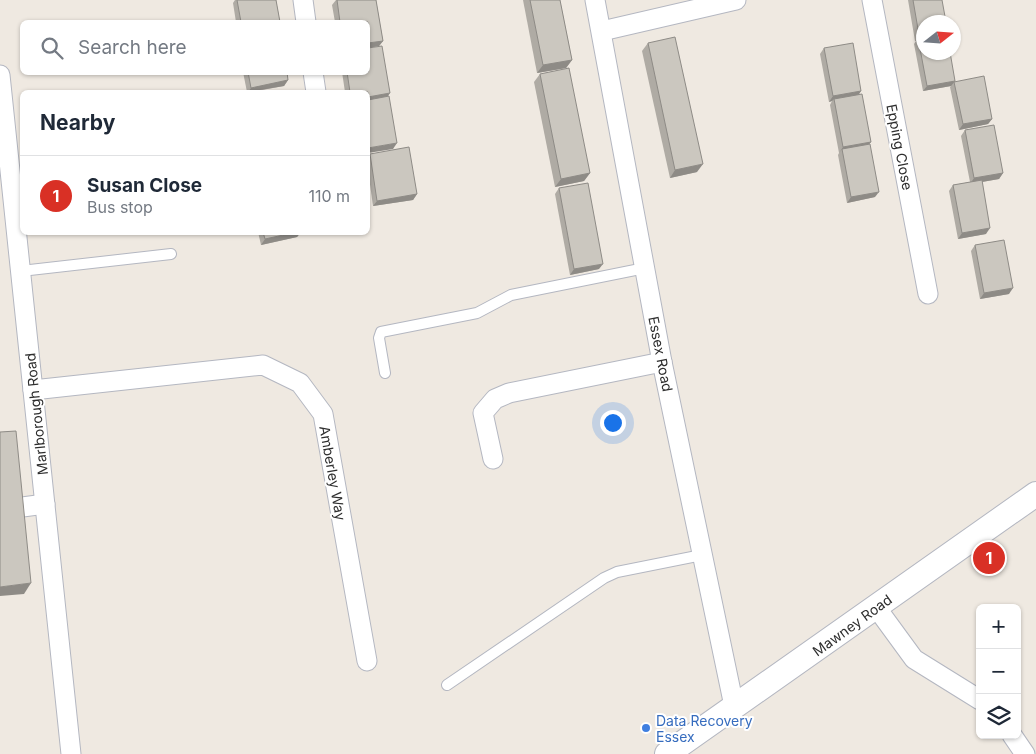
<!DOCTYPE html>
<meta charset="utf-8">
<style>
body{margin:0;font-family:Inter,sans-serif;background:#f6f6f7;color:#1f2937}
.controls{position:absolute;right:15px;bottom:15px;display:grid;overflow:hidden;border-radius:8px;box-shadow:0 1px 4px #0004}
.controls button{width:45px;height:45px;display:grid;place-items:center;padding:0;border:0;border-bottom:1px solid #e0e1e3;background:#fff;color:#1f2937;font:25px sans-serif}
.compass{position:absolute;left:916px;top:15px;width:45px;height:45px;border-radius:50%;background:#fff;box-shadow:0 1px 4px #0004;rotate:73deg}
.you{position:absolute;left:612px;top:422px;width:18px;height:18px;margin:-12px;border:4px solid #fff;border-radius:50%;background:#1a73e8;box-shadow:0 0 0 8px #1a73e833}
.badge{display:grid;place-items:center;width:32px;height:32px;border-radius:50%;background:#d93025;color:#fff;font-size:16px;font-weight:700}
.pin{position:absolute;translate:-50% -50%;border:2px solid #fff;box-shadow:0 1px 5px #0006}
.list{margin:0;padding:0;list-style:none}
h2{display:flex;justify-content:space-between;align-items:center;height:65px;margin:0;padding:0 20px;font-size:21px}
h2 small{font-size:16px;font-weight:400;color:#747a83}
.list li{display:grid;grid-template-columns:32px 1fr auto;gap:15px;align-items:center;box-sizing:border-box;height:80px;padding:0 20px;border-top:1px solid #e0e1e3}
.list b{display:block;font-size:19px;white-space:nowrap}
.list p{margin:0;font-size:16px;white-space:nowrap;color:#747a83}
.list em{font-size:16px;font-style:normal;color:#747a83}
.icon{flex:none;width:28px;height:28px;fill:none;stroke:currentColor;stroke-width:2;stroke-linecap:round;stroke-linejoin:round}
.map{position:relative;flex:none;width:1036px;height:754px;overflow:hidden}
.search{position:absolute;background:#fff;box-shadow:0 1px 4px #0004;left:20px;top:20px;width:350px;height:55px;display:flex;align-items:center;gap:12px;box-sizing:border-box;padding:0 18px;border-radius:8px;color:#747a83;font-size:19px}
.panel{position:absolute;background:#fff;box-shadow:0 1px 4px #0004;left:20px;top:90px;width:350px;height:145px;border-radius:8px}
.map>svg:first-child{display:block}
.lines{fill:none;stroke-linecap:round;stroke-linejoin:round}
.service-casing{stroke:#b4b7c1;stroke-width:12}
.minor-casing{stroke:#b4b7c1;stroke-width:21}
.tertiary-casing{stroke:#b4b7c1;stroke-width:26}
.service{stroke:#fff;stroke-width:10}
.minor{stroke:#fff;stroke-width:19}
.tertiary{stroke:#fff;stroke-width:24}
.wall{fill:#afaba4}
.shaded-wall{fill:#8e8b86}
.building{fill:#cbc7bf;stroke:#8e8b86}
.shop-dot{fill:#3f7fe0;stroke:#fff;stroke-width:2}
.labels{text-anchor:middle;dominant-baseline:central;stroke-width:4;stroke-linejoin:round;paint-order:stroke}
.street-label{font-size:14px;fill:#2e2e2e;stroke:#fff}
.shop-label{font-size:14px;fill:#366cbe;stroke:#fff;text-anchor:start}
</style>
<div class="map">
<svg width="1036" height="754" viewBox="0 0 1036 754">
<rect width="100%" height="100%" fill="#efe9e1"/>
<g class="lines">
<g class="service-casing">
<g id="service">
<polyline points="21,271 171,254"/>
<polyline points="385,373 379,338 381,332 477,313 511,295 645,268"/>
<polyline points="447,685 604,578 617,572 702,555"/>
</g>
</g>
<g class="minor-casing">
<g id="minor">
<polyline points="303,0 306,22"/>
<polyline points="595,0 662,362 734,706"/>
<polyline points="872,0 928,294"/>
<polyline points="602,31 736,0"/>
<polyline points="313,72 316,92"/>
<polyline points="0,75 71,754"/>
<polyline points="33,390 263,365 300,383 323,414 367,661"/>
<polyline points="493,459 483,413 495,399 509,393 662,362"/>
<polyline points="15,508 45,504"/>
<polyline points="876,607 914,659 980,700"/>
<polyline points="1012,735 1025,754"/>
</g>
</g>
<g class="tertiary-casing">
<polyline id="tertiary" points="667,754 1036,494"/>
</g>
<use href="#service" class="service"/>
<use href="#minor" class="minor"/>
<use href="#tertiary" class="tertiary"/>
</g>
<g class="wall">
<polygon points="235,0 276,0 280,22 236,22 233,3"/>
<polygon points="336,0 376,0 383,41 379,46 368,48 368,22 335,22 332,5"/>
<polygon points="523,0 560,0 572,60 566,68 537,73"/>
<polygon points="908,0 942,0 924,22 955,81 992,119 988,124 959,130 950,87 951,86 923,91 914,44 916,41 915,41"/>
<polygon points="648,43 697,172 670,178 642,51"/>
<polygon points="824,48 861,91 859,94 871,142 869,144 875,197 847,203 838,155 839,153 830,105 832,101 829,102 820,54"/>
<polygon points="243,72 287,72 288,80 284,86 251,92 247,92"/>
<polygon points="342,72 368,72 388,96 393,149 368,92 345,92"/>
<polygon points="540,74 590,173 584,181 555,187 534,82"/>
<polygon points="965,130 1003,173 999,179 982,182 986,234 958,239 949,191 953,185 970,182 961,136"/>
<polygon points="370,154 417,194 413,200 373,206 368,170 368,157"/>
<polygon points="559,188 599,269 570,275 555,194"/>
<polygon points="258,232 301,232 297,237 261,245"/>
<polygon points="975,245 1009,294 980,299 971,251"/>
</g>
<g class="shaded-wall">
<polygon points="924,34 924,39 918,38 915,41 919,35"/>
<polygon points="383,41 379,46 368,48 368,43"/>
<polygon points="572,60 566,68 537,73 543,65"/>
<polygon points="288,80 284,86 248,92 251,88"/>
<polygon points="955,81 951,86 923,91 927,86"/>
<polygon points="861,91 857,97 834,99 832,101 829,102 833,96"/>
<polygon points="390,93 386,99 368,102 368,97"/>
<polygon points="992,119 988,124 959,130 963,124"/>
<polygon points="871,142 867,147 842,149 839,153 843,147"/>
<polygon points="397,143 393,149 368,153 368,148"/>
<polygon points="703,164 697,172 670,178 675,170"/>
<polygon points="590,173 584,181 555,187 561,179"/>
<polygon points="1003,173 999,179 970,184 974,178"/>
<polygon points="879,192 875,197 847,203 851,197"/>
<polygon points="417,194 413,200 373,206 377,201"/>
<polygon points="990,228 986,234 958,239 962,233"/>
<polygon points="297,232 301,232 297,237 261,245 265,239"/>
<polygon points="603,264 599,269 570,275 574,269"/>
<polygon points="1013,288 1009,294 980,299 984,293"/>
<polygon points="31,583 24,594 0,596 0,587"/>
</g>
<g class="building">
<polygon points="237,0 276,0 280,22 241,22"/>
<polygon points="337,0 376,0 383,41 368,43 368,22 340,22"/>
<polygon points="530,0 560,0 572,60 543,65"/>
<polygon points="913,0 942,0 946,22 924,22 924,34 919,35"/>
<polygon points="675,37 703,164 675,170 648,43"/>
<polygon points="924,37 924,52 950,52 955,81 927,86 918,38"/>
<polygon points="853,43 861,91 833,96 824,48"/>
<polygon points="382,46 390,93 368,97 368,92 350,92 347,72 368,72 368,48"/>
<polygon points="569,68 590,173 561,179 540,74"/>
<polygon points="248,72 287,72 288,80 251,88"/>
<polygon points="984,76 992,119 963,124 954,82"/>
<polygon points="285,91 285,92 276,92"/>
<polygon points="862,94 871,142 843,147 834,99"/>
<polygon points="389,96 397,143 368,148 368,100"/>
<polygon points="994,125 1003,173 974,178 965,130"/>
<polygon points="870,144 879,192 851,197 842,149"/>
<polygon points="409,147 417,194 377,201 370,154"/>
<polygon points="982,180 990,228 962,233 953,185"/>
<polygon points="588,183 603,264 574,269 559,188"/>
<polygon points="263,232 297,232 265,239"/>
<polygon points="1004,240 1013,288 984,293 975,245"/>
<polygon points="16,431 31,583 0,587 0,432"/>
</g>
<circle class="shop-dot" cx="646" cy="728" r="5"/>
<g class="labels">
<g class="street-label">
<text transform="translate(900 147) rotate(79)">Epping Close</text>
<text transform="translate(661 354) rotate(79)">Essex Road</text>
<text transform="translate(36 414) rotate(-96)">Marlborough Road</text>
<text transform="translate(333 473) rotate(80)">Amberley Way</text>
<text transform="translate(852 625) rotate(-36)">Mawney Road</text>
</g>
<g class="shop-label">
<text x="656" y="720">Data Recovery<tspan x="656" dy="16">Essex</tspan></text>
</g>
</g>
</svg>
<div class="controls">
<button>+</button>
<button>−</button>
<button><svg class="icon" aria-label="layers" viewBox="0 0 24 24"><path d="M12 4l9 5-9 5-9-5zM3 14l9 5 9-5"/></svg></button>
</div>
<svg class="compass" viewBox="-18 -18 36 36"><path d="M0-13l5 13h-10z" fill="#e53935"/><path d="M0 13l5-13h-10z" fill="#747a83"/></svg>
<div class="you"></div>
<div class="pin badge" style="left:989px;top:558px">1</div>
<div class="search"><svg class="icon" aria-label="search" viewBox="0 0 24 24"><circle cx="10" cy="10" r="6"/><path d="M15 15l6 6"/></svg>Search here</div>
<section class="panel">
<h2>Nearby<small></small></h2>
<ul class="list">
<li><span class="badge">1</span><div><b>Susan Close</b><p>Bus stop</p></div><em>110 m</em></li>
</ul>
</section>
</div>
